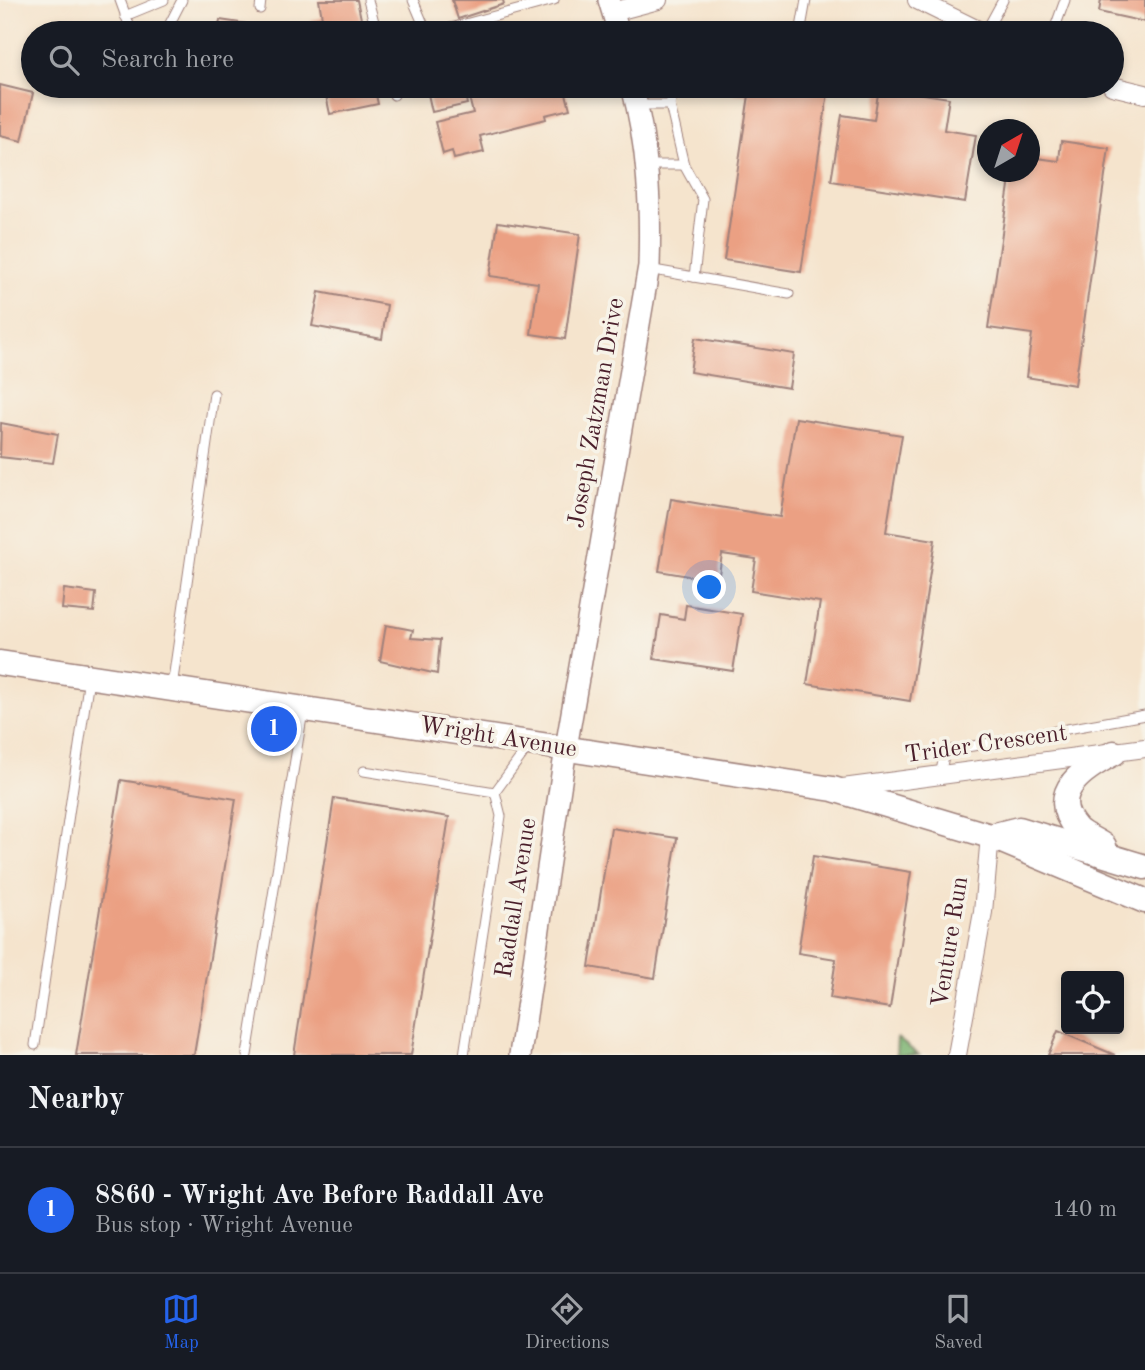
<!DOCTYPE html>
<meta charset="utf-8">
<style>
body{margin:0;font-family:"Old Standard TT",serif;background:#20242c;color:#f1f3f6}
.controls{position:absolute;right:21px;bottom:21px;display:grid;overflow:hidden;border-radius:7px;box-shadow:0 4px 10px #0003}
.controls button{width:63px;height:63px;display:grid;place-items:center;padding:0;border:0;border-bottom:2px solid #363941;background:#171b24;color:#f1f3f6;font:35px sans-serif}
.compass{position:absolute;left:977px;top:119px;width:63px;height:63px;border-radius:50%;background:#171b24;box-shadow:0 4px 10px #0003;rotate:39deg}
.you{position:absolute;left:710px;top:588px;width:24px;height:24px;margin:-18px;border:5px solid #fff;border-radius:50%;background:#1a73e8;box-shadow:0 0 0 10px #1a73e833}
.badge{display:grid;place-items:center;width:46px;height:46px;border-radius:50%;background:#2563eb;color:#fff;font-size:23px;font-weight:700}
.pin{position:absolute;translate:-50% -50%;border:4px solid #fff;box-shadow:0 2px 7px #0006}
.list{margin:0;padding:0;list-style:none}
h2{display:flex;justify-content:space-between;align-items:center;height:91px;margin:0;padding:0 28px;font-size:30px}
h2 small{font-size:23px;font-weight:400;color:#9ea1a6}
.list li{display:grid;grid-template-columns:46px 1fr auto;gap:21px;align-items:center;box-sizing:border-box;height:126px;padding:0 28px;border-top:2px solid #363941}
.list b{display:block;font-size:26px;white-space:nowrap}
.list p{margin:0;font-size:23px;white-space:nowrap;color:#9ea1a6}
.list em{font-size:23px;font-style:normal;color:#9ea1a6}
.icon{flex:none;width:38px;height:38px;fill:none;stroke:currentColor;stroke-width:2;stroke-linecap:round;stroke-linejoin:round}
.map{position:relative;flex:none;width:1145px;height:1055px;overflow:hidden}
.search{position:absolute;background:#171b24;box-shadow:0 4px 10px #0003;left:21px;right:21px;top:21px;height:77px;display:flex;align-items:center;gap:18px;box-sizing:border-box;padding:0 24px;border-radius:38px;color:#9ea1a6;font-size:26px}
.sheet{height:217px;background:#171b24}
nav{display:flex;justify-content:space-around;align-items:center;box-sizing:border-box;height:98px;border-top:2px solid #363941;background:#171b24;font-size:19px;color:#9ea1a6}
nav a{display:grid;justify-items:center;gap:4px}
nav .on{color:#2563eb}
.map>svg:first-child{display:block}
.forest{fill:#7bb371;stroke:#62694e;stroke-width:2}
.building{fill:#eba083}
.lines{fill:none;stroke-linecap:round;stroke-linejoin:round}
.service-casing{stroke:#a0827c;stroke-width:11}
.minor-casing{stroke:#a0827c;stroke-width:20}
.tertiary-casing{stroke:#a0827c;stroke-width:24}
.secondary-casing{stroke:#a0827c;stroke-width:27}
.service{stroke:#fff;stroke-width:9}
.minor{stroke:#fff;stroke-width:18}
.tertiary{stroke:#fff;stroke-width:21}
.secondary{stroke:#fff;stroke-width:24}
.labels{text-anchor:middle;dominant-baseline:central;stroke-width:7;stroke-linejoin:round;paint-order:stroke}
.street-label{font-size:24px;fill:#4a1f2b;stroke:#f7f3e8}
</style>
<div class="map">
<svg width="1145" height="1055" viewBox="0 0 1145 1055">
<rect width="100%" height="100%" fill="#f7f3e8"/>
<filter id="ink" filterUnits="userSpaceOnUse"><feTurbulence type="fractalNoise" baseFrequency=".0143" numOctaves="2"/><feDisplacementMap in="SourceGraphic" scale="14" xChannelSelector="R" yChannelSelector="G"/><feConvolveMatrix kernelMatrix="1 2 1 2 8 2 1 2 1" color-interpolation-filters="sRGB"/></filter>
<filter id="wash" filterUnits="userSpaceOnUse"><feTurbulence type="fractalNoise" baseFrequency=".00686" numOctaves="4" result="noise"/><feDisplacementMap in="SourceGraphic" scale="28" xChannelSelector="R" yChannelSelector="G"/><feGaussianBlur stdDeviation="1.57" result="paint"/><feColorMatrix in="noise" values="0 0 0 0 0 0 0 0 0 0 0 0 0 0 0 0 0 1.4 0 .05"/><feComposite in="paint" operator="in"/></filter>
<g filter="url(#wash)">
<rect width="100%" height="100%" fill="#f5e4cd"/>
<polygon class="forest" points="897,1038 919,1055 896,1055"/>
<g id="blocks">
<g class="building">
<polygon points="319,0 357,0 364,33 314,33 311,20 322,18"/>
<polygon points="452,0 503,0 504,4 458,19"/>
<polygon points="1101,0 1145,0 1145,22 1099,12"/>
<polygon points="220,20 300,32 300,33 218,33"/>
<polygon points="0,85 33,93 22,141 0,136"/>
<polygon points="324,86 374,86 378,104 330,114"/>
<polygon points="463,86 467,104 432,112 428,94"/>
<polygon points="466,86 564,86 570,109 545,115 546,119 480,136 484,152 454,159 452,151 443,154 435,122 473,113"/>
<polygon points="715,86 829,86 801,272 724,260 749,95 714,90"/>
<polygon points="879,87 949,98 944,130 976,135 965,202 831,181 842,115 874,120"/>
<polygon points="1061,141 1109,148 1075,385 1026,377 1032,334 988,328 1011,172 1030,172 1030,157 1059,161"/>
<polygon points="498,222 580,234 565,339 531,334 538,283 490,276"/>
<polygon points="319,292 387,305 382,339 312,326"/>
<polygon points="695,338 794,354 789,388 690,372"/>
<polygon points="796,418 902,435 886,532 935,540 910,701 807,684 820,602 751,591 756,559 722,554 718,581 659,571 671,499 780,517"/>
<polygon points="1,423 58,434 53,463 0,457"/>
<polygon points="64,589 96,593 94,612 62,609"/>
<polygon points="686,605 742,614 733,671 654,659 661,615 684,619"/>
<polygon points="386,625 413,630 411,638 440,640 437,674 380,661"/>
<polygon points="121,780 236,799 194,1055 76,1055"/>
<polygon points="334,798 449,817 411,1055 294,1055"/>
<polygon points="611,828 677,838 655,978 589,967"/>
<polygon points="813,856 911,872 890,1008 830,998 836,959 798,953"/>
<polygon points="1058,1031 1115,1055 1048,1055"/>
</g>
</g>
</g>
<g filter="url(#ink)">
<use href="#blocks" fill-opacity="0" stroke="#a0827c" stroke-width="2"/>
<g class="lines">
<g class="service-casing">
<g id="service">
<polyline points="120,0 132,33"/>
<polyline points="368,0 377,33"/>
<polyline points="413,0 427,33"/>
<polyline points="260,9 261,0"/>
<polyline points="125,16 164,0"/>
<polyline points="801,28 806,0"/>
<polyline points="165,33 182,0"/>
<polyline points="432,33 554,0"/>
<polyline points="985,33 1003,0"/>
<polyline points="1053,33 1065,0"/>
<polyline points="392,86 394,95"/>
<polyline points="637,105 670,105 674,86"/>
<polyline points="670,105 684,165 703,199 694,277 789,294"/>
<polyline points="648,165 684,165"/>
<polyline points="648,269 694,277"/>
<polyline points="172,687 214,394"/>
<polyline points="364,771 495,792 528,747"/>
<polyline points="940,776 945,751 1145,715"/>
<polyline points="35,1045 89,678"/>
<polyline points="247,1055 303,711"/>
<polyline points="464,1055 501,816 495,792"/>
</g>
</g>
<g class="minor-casing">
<g id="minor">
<polyline points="917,0 984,33"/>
<polyline points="613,12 658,0"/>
<polyline points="1112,86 1145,94"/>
<polyline points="843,788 1145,748"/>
<polyline points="957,1055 983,912 990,836"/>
</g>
</g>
<g class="tertiary-casing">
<g id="tertiary">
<polyline points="609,0 619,33"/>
<path d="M520,1055L566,748L649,266C651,204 648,146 632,86"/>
</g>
</g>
<g class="secondary-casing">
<g id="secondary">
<polyline points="0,663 833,789 990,836 1145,901"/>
<polyline points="991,836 1019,829 1145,867"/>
<path d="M1104,846C1096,840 1082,835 1076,828C1045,792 1087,767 1114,753"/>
</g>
</g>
<use href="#service" class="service"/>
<use href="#minor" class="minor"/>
<use href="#tertiary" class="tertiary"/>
<use href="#secondary" class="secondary"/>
</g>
</g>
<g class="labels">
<g class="street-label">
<text transform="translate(597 413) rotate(-80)">Joseph Zatzman Drive</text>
<text transform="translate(498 738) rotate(9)">Wright Avenue</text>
<text transform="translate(986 745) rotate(-8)">Trider Crescent</text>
<text transform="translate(517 898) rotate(-81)">Raddall Avenue</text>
<text transform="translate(951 942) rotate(-81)">Venture Run</text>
</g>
</g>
</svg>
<div class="controls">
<button><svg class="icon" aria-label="locate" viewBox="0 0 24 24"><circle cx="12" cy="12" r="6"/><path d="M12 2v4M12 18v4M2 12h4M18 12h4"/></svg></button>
</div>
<svg class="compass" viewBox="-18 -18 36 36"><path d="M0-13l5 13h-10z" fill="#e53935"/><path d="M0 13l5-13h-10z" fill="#9ea1a6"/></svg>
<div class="you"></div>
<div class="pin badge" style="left:274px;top:729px">1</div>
<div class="search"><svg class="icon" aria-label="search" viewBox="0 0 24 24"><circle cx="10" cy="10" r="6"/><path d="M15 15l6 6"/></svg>Search here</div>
</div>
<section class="sheet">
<h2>Nearby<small></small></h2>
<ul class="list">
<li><span class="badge">1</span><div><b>8860 - Wright Ave Before Raddall Ave</b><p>Bus stop · Wright Avenue</p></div><em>140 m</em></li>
</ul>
</section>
<nav>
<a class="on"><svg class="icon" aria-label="map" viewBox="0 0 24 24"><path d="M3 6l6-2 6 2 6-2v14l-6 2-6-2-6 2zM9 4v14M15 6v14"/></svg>Map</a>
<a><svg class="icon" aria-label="directions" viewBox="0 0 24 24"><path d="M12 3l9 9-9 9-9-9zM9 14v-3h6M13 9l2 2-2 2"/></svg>Directions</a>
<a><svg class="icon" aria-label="saved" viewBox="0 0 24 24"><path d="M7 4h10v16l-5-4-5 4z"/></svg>Saved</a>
</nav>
